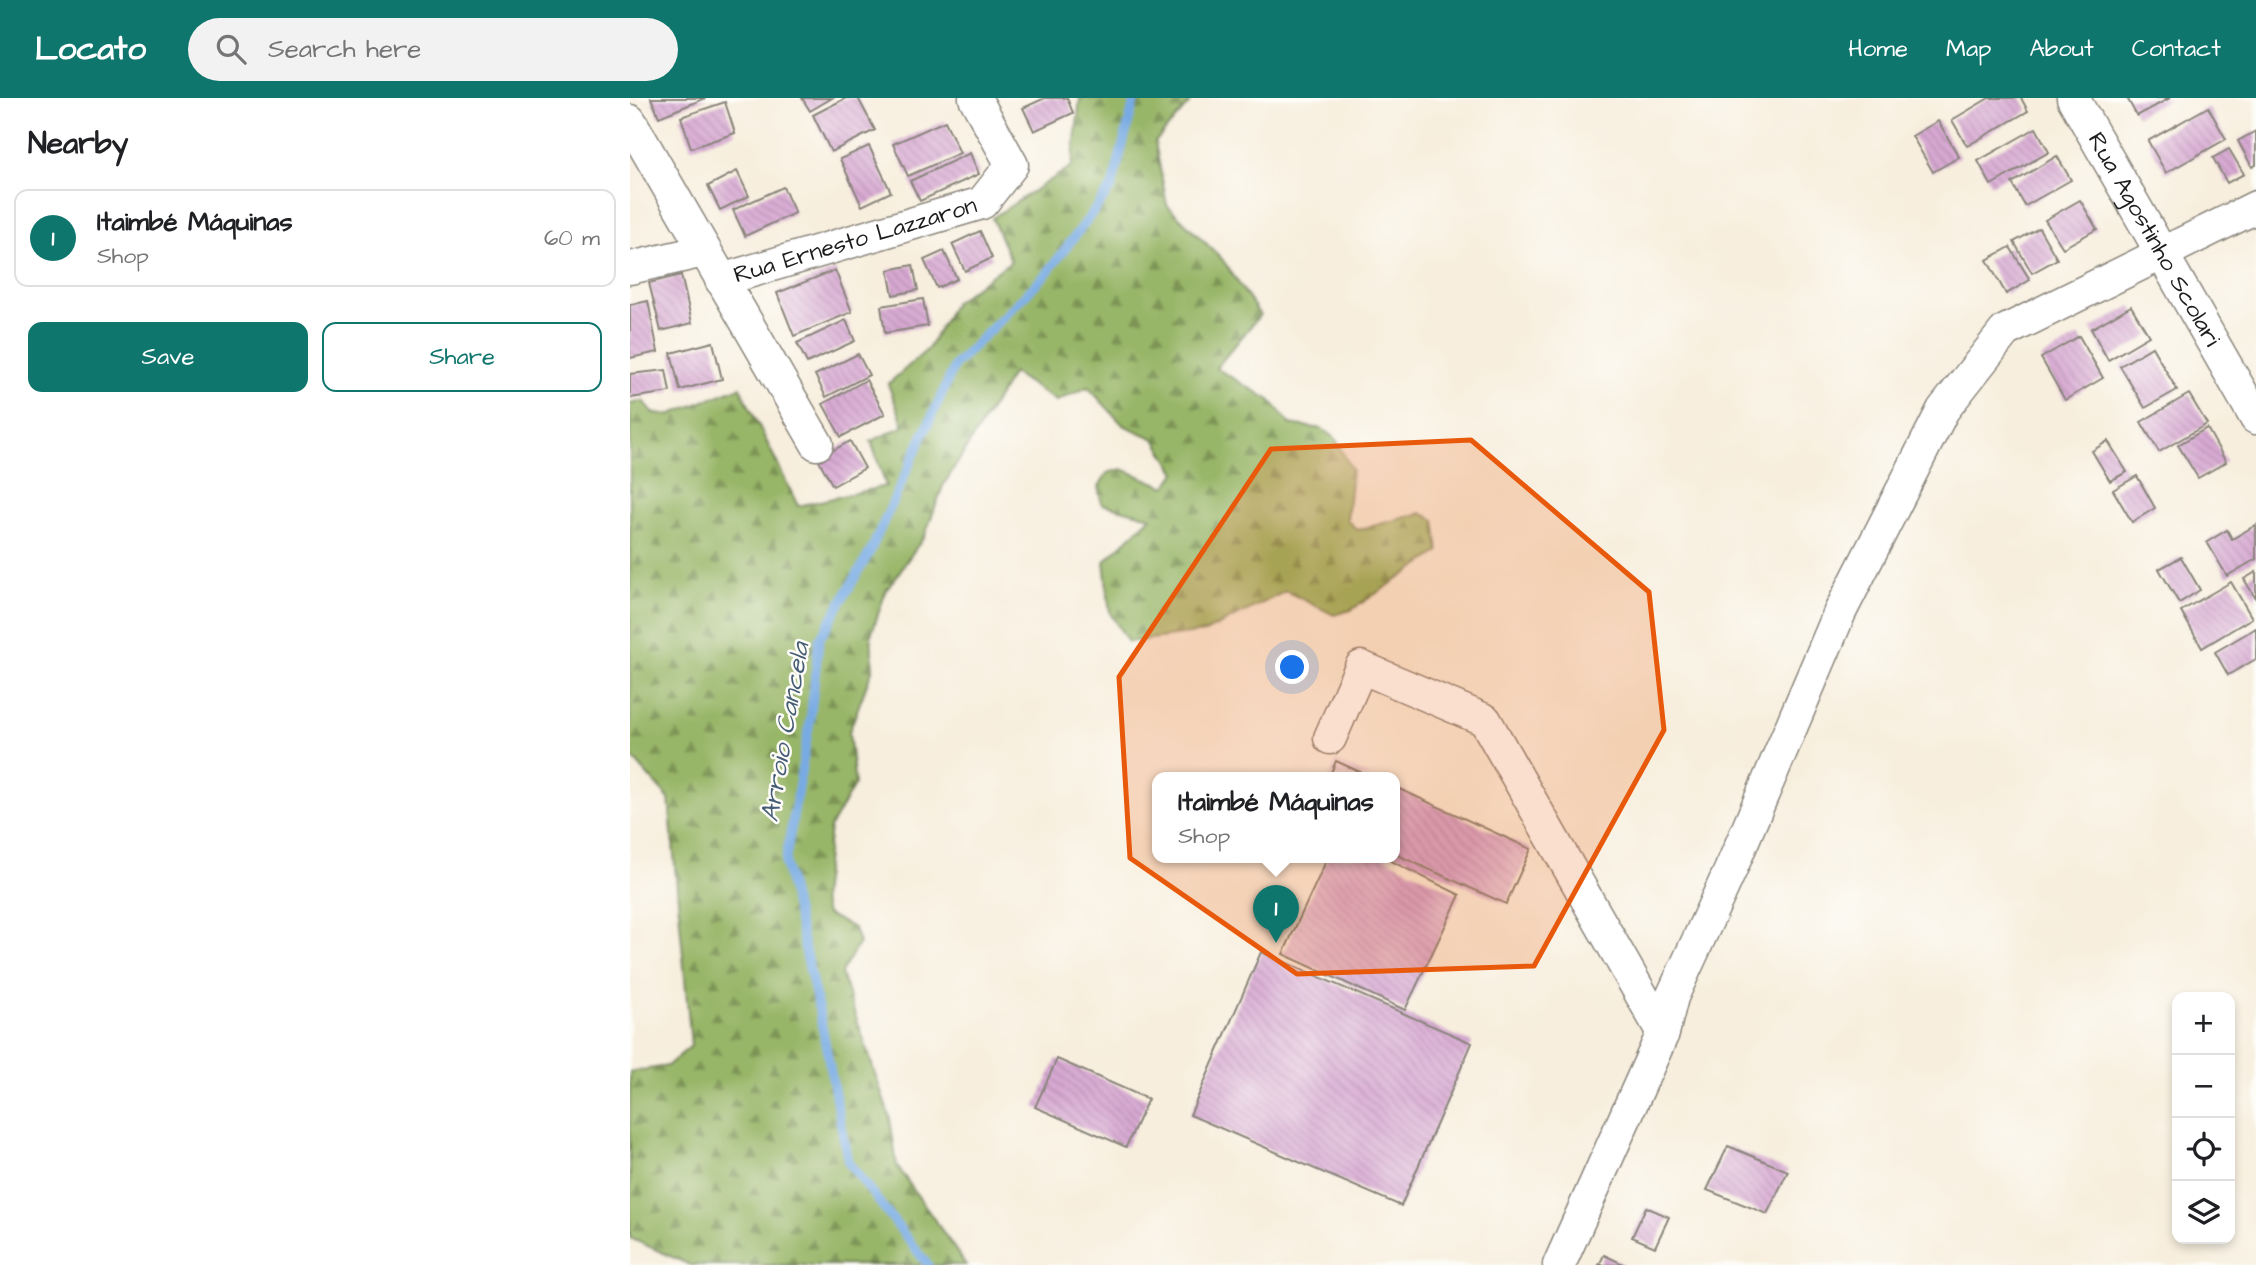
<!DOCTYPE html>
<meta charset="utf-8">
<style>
body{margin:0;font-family:"Architects Daughter",sans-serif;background:#f2f2f2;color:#202124}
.controls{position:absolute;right:21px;bottom:21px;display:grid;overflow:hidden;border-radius:14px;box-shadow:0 4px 10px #0003}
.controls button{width:63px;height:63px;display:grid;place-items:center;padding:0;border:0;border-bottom:2px solid #e0e0e0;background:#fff;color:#202124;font:35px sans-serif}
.you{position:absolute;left:663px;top:570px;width:24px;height:24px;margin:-18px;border:5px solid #fff;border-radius:50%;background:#1a73e8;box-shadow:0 0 0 10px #1a73e833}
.badge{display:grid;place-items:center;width:46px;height:46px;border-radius:50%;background:#0f766e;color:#fff;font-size:23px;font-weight:700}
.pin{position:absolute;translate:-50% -58px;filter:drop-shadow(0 2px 4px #0008)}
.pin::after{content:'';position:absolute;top:37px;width:24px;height:21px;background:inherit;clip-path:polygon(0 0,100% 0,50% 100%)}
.popup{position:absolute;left:522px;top:674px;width:248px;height:91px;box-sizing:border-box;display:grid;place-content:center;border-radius:14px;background:#fff;filter:drop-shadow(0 2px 5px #0005);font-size:23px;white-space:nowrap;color:#757577}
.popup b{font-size:26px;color:#202124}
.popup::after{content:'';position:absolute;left:50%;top:100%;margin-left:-14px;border:14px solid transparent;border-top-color:#fff}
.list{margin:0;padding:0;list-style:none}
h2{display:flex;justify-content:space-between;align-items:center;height:91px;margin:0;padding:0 28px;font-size:30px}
h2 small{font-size:23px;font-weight:400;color:#757577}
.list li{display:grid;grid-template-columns:46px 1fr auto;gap:21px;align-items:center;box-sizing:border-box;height:98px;margin:0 14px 14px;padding:0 14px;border:2px solid #e0e0e0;border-radius:14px}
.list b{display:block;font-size:26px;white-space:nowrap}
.list p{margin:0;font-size:23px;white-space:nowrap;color:#757577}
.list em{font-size:23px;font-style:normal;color:#757577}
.actions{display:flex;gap:14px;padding:21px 28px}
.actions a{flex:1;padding:16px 0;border:2px solid #0f766e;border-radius:14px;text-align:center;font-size:24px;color:#0f766e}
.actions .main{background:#0f766e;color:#fff}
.icon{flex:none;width:38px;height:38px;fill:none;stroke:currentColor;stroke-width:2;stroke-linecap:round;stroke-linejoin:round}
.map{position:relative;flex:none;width:1626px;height:1167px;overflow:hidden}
header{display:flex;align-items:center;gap:42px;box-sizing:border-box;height:98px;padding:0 35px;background:#0f766e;color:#fff}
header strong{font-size:33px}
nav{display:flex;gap:38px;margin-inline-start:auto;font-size:24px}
.search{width:490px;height:63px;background:#f2f2f2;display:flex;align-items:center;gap:18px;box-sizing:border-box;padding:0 24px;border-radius:38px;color:#757577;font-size:26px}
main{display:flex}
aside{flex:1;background:#fff}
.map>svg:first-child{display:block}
.forest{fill:url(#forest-firs);stroke:#5a6942;stroke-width:2}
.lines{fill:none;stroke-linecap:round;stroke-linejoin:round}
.stream{stroke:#78abe4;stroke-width:9}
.building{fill:url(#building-back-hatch)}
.minor-casing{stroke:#8a857c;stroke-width:35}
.minor{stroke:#fff;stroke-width:32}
.marked{fill:#e8590c;fill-opacity:0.2;stroke:#e8590c;stroke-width:5;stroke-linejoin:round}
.labels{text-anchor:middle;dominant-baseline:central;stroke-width:5;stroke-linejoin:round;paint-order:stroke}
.street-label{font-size:24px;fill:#1c1c1c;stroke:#fdfcf7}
.water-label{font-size:26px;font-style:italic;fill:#455c76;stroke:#fdfcf7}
</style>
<header>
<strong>Locato</strong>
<div class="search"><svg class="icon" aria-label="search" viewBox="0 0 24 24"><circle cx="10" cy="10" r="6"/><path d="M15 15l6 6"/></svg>Search here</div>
<nav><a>Home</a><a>Map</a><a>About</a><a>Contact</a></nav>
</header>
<main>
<aside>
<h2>Nearby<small></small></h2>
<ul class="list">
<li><span class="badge">1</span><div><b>Itaimbé Máquinas</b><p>Shop</p></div><em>60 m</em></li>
</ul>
<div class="actions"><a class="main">Save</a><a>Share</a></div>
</aside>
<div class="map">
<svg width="1626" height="1167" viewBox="0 0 1626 1167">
<defs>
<pattern id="forest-firs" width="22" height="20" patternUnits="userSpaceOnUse" patternTransform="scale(1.75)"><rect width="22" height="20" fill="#98b668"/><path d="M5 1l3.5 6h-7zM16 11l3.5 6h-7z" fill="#7b9355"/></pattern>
<pattern id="building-back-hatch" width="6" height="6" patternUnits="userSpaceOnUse" patternTransform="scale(1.75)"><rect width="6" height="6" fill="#d7a8d2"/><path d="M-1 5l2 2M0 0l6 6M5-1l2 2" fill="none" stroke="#b890b4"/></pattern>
</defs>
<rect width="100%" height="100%" fill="#fdfcf7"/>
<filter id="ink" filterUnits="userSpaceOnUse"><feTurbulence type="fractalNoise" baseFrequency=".0143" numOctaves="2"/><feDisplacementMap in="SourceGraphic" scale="14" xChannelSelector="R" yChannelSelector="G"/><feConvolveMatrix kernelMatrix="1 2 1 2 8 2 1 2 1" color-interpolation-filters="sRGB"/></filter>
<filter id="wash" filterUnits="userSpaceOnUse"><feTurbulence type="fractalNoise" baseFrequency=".00686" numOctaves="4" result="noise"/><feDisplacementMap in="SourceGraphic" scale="28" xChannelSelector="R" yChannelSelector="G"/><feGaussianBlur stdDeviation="1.57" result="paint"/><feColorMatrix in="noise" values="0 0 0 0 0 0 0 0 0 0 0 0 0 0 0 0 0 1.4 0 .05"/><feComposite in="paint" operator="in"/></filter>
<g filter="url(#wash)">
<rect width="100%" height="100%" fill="#f7eedd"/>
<polygon class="forest" points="450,0 564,0 525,44 537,107 592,161 630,217 586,270 640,302 660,326 692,331 705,340 722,372 717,422 728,432 791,415 805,422 809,454 721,512 704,517 656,493 575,534 498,544 480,515 474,464 521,419 472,406 468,390 477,375 492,371 536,389 546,375 525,341 493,327 458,289 426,303 383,275 313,388 295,437 256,493 241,537 243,570 219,634 225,686 200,729 192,801 196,816 224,830 229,845 211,875 260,1020 267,1068 336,1167 60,1167 0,1140 0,974 37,968 61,948 39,701 0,657 0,306 13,303 23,315 39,317 110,289 168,408 256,388 241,343 274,328 258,286 298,251 324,205 381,163 362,120 442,68"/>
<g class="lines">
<polyline class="stream" points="298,1167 218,1064 191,922 155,765 180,623 189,542 240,454 325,267 417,175 482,89 505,0"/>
</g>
<g id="blocks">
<g class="building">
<polygon points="21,0 76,0 29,19"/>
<polygon points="172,0 202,0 180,13"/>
<polygon points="216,0 228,0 245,32 201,54 183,17"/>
<polygon points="415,0 437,0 443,15 404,33 393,10"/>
<polygon points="1359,0 1391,0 1398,13 1337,48 1322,22"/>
<polygon points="1497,0 1540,0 1507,18"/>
<polygon points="95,4 105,35 61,50 51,19"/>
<polygon points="1578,9 1596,41 1536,75 1518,43"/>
<polygon points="315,23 330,55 278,78 263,46"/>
<polygon points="1308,23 1329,59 1303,74 1282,38"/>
<polygon points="1406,30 1419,54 1361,87 1348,63"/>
<polygon points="1626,33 1626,67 1622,69 1608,43"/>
<polygon points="239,48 261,94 232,108 210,61"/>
<polygon points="1599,51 1614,76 1597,85 1583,60"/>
<polygon points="340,55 349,76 290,103 280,83"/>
<polygon points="1427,58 1441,82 1395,108 1382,85"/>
<polygon points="107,73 119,98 90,112 78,88"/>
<polygon points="153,89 165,115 115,138 103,112"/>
<polygon points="1450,102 1467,131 1433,150 1415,122"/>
<polygon points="1409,130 1427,161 1402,175 1384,144"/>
<polygon points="350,133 362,160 335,173 322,146"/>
<polygon points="1380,149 1400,182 1376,196 1357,162"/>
<polygon points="314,153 327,181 307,190 294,162"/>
<polygon points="283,167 288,192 263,197 258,172"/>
<polygon points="205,172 222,214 164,238 147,195"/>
<polygon points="51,177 62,225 31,233 19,185"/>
<polygon points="293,201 298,228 255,235 251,208"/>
<polygon points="18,203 28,254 0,260 0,207"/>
<polygon points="1501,208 1519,238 1478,262 1461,231"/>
<polygon points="216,222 225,243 177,265 167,245"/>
<polygon points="1449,238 1473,280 1435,302 1411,260"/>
<polygon points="83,244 92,281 50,292 41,255"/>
<polygon points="1522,249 1547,292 1515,310 1490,268"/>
<polygon points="228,256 239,277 196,299 185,277"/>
<polygon points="36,272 40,294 0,300 0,276"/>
<polygon points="236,282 255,316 211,339 193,306"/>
<polygon points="1559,296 1577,326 1529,354 1511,324"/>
<polygon points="1577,330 1596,364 1568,380 1548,347"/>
<polygon points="220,343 235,370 203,388 188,361"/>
<polygon points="1478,343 1497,374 1480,383 1462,353"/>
<polygon points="1507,378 1525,410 1502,424 1483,392"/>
<polygon points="1626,427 1626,461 1597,478 1577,444 1597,432 1602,441"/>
<polygon points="1551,459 1570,492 1549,505 1529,471"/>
<polygon points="1626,474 1626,501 1614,481"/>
<polygon points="1601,484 1622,520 1572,550 1551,513"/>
<polygon points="1626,530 1626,561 1598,577 1585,554"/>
<polygon points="706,663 741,679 699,679"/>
<polygon points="765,689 901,751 876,806 765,756"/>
<polygon points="698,759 753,759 830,797 775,912 653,856"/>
<polygon points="631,854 842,945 771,1108 560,1017"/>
<polygon points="427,961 518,1001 496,1049 405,1009"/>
<polygon points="1098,1048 1158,1073 1137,1116 1077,1092"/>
<polygon points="1016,1109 1039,1119 1025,1149 1002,1139"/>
<polygon points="974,1157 995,1167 969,1167"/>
</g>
</g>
</g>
<g filter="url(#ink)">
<use href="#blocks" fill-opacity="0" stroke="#8a857c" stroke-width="2"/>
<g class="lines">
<g class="minor-casing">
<g id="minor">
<path id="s1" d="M1443,0L1626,320"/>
<polyline points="0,23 187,346"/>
<polyline points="0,170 74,153"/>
<path id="s2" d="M91,182L352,105L382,67L345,0"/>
<polyline points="700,640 731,569 855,622 1033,935 929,1167"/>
<polyline points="1033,935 1042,899 1100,773 1210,514 1313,312 1375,233 1626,109"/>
</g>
</g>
<use href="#minor" class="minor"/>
</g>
</g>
<path class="marked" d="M841,342L1019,494L1034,632L904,868L667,876L500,760L489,579L641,351Z"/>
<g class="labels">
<g class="street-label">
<text stroke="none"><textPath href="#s2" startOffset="140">Rua Ernesto Lazzaron</textPath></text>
<text stroke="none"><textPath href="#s1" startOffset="163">Rua Agostinho Scolari</textPath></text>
</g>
<g class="water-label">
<text transform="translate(155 634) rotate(-80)">Arroio Cancela</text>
</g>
</g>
</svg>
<div class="controls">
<button>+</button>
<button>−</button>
<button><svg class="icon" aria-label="locate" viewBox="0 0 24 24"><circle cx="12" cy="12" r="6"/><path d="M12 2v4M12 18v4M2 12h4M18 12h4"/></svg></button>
<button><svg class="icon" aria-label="layers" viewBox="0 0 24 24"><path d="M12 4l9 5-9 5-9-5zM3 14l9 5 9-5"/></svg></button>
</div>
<div class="you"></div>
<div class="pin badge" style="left:646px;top:845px">1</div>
<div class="popup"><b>Itaimbé Máquinas</b>Shop</div>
</div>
</main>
